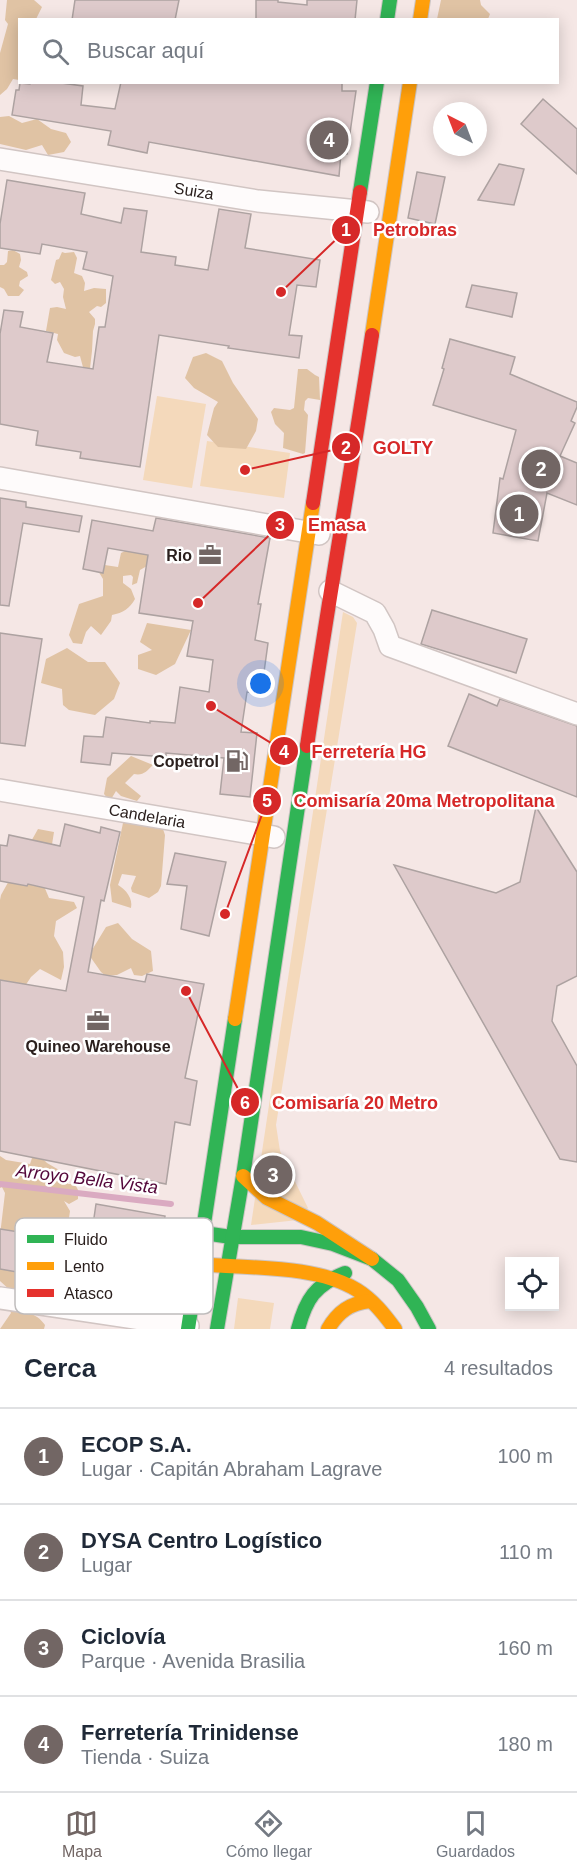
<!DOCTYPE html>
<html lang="es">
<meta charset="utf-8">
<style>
body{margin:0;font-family:Helvetica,sans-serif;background:#f2f2f3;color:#1f2937}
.controls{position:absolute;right:18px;bottom:18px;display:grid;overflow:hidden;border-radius:0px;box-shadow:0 3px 15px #0003}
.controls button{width:54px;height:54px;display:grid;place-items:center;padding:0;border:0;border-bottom:2px solid #e0e1e3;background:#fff;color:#1f2937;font:30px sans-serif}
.compass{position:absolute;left:433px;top:102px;width:54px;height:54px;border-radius:50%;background:#fff;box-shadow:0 3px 15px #0003;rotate:318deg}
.you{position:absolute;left:261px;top:684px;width:21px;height:21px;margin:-15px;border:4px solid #fff;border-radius:50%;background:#1a73e8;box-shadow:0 0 0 9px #1a73e833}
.badge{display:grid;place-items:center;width:39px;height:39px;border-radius:50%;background:#726664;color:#fff;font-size:20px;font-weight:700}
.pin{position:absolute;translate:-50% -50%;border:3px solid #fff;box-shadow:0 2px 6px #0006}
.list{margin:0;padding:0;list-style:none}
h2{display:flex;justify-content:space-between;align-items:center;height:78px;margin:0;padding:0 24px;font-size:26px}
h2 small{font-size:20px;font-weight:400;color:#747a83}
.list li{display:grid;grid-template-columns:39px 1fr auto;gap:18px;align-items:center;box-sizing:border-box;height:96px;padding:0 24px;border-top:2px solid #e0e1e3}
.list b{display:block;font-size:22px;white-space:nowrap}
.list p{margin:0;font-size:20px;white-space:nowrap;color:#747a83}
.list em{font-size:20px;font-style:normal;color:#747a83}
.icon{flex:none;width:33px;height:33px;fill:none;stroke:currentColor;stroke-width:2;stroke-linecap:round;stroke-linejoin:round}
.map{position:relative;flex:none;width:577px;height:1329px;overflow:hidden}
.search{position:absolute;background:#fff;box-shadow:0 3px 15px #0003;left:18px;right:18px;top:18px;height:66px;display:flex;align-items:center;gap:15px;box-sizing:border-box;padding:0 21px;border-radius:0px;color:#747a83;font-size:22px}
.sheet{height:462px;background:#fff}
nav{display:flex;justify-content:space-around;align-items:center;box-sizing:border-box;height:84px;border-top:2px solid #e0e1e3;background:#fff;font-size:16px;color:#747a83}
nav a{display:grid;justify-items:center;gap:3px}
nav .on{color:#726664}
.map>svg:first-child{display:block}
.green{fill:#f4d9bb}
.forest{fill:#e0c3a4}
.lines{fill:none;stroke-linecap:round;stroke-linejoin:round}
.stream{stroke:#daaac1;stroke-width:6}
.building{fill:#decacb;stroke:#ada2a1;stroke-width:1.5}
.street-casing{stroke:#d1c5c3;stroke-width:24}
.fast-casing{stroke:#ccc5c4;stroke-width:16}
.slow-casing{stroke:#ccc5c4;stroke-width:16}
.jam-casing{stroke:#ccc5c4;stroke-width:16}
.street{stroke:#fefbfb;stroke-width:21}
.fast{stroke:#30b455;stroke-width:14}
.slow{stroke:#ff9f0a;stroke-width:14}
.jam{stroke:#e5322d;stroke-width:14}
.labels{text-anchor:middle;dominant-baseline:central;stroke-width:5;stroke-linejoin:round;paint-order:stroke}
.street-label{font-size:16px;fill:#2b201e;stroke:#fff}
.poi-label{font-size:16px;font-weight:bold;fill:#2b201e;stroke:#fff;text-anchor:end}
.water-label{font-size:18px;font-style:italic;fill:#53073a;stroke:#fff}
.key{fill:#fff;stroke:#bfbcbc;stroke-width:1.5}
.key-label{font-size:16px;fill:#2b201e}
.leader{fill:none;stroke:#d62828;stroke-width:2}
.callout-dot{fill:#d62828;stroke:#fff;stroke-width:2}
.mark-label{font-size:18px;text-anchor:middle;font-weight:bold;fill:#fff}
.callout-label{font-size:18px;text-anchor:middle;font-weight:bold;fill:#d62828;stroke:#fff;stroke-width:5;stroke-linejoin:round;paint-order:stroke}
</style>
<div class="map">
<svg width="577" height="1329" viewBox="0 0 577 1329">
<rect width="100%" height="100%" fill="#f5e7e5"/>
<g class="green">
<polygon points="157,396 206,404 192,488 143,480"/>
<polygon points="207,441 290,453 284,498 200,486"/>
<polygon points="343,612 353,617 357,623 276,1125 280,1151 308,1208 298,1220 251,1225"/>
<polygon points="238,1298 274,1303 270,1329 234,1329"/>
</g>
<g class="forest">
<polygon points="7,0 34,0 42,7 36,19 20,20 19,80 13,79 7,89 0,95 0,53 8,24 5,20"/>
<polygon points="441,0 480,0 481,5 490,14 488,19 437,19"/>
<polygon points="9,116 22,123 37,119 51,129 66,133 71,142 64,152 48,155 42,145 26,150 0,144 0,117"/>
<polygon points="13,250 20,254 21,260 19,267 27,272 28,276 20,281 19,286 24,290 19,296 8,296 4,289 0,287 0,265 4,265 7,262 8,251"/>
<polygon points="62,252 65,253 74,252 77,258 74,273 82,276 85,283 84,291 94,288 106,289 106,303 101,307 97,306 89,312 95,319 95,324 93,331 92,351 88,386 80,356 75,357 64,353 57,340 58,334 46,331 50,308 57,307 66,309 63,297 64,289 60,282 55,284 51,280 56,260 59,259"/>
<polygon points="206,353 222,361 233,383 258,419 256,431 246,449 218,447 207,435 214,408 218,402 194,388 185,378 193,357"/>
<polygon points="298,369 307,369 315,375 319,377 320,400 308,398 305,401 304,410 308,415 305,453 303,454 283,448 284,433 275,424 271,412 274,408 290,410 294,408"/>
<path d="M131,548L149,550L147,566L140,570L137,583L132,585L133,577L131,575L123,576V583L131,589L135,599C130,608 123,613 112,615L111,621L101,635L91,626L86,632L82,644L73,643L69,635L79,604L103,596V579L97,569L98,564L118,567L121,553Z"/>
<polygon points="147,623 191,630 175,664 156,675 138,669 138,655 152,650 140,642"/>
<polygon points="67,648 88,662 105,662 120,683 114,699 95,715 69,710 63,705 62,689 41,683 46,659"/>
<path d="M131,756L153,765C147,771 143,776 134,774L125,783L141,796L137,801L121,796L116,791L110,801L104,794L107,778Z"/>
<path d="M123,823H161L165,835L161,886L158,892L149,898L132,892L131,888L136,876L122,874L118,885C126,890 133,898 131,908L112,902L110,885Z"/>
<polygon points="38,829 54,832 50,857 41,879 49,898 74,902 77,908 56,921 54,936 63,952 64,967 61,980 40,969 31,977 21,992 0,985 0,900 1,895"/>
<polygon points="118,923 132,939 151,951 153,971 142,976 134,975 131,968 117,975 106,976 101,972 89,955 106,927"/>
<polygon points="37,1155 39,1155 47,1163 66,1174 68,1184 75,1184 78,1190 78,1199 69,1204 64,1201 70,1211 69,1218 62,1223 28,1222 20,1266 42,1270 41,1278 34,1279 35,1291 31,1297 11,1291 0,1281 0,1235 5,1193 2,1187 0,1188 0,1156 6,1160 30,1164 32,1158"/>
<path d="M9,1308C23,1311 36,1312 45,1325L44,1329H0L11,1313Z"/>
</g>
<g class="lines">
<polyline class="stream" points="0,1184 171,1204"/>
</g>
<g class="building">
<polygon points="75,0 179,0 175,20 72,20"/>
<polygon points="256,0 278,0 278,2 307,5 307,0 357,0 355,20 256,20"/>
<polygon points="31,82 54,82 83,86 81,105 115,109 121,82 342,82 342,91 356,91 347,154 341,153 339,176 149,142 147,153 108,145 111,131 12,115 16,90 19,90 20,83 30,84"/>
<polygon points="543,99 577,129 577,174 521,124"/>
<polygon points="499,164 524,169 514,205 478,200"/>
<polygon points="417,172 445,177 435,224 408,218"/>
<polygon points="7,180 85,193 81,214 121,223 124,208 147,211 141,252 176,257 175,265 208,270 219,209 251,214 245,248 320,260 316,287 297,285 289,335 302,336 299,358 228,348 229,346 159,335 140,467 80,458 81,452 36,445 38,431 0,424 0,334 4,310 23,312 20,327 53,333 47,362 93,369 99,327 105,327 113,276 83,269 87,252 42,244 40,254 0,248 0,224"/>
<polygon points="472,285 517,293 512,317 466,307"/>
<polygon points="450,339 515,357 510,374 577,402 577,407 571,421 575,423 560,456 577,463 577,505 547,493 538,541 493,533 500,478 503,479 516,430 433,405 444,369 442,368"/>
<polygon points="0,498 26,502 26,507 82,516 79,532 23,523 9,606 0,605"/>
<polygon points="156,518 270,538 258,604 261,604 255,640 268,643 261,694 247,692 241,732 257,733 250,797 220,794 224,758 166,753 166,757 112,753 110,765 81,762 84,736 103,737 106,717 150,723 150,721 175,723 180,687 209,692 213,660 187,656 193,621 139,613 148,555 108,548 103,573 83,569 92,520 153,531"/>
<polygon points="432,610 527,639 516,673 421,644"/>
<polygon points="0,633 42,639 25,746 0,743"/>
<polygon points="469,694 497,706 500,699 577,726 577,797 448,746"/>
<polygon points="536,807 577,872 577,976 557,986 552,1021 577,1066 577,1162 560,1159 394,865 496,893 520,882"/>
<polygon points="65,824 100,833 101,827 120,832 104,901 101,900 88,972 145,982 147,974 204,984 185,1078 197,1081 190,1125 175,1122 166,1184 0,1151 0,980 66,991 84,897 28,884 27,886 0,881 0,845 7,846 9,835 60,846"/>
<polygon points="175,853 226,862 209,936 181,929 187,886 167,884"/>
<polygon points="96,1204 165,1216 154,1288 107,1281 106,1285 80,1281 80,1283 0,1269 0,1229 45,1236 44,1238 90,1245"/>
</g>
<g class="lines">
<g class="street-casing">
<g id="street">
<polyline points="0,159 258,201 368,212"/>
<polyline points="0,478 319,534"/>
<polyline points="330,591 375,613 384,629 390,646 577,714"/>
<polyline points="0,790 274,837"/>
<polyline points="0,1298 188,1326"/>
</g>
</g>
<g class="fast-casing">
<g id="fast">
<polyline points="387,20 390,0"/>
<polyline points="360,192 377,82"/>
<polyline points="204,1233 231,1237 301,1237 333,1244 372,1259 398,1280 417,1307 429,1329"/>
<polyline points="188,1329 235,1019"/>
<polyline points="217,1329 243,1176 307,746"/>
<path d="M298,1329C306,1299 315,1285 345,1273"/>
</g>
</g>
<g class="slow-casing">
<g id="slow">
<polyline points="420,20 423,0"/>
<polyline points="372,335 410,82"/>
<polyline points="235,1019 313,503"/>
<polyline points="243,1176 267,1198 317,1223 372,1259"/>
<path d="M199,1264C248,1269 314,1264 357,1290C373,1300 384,1314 395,1329"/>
<path d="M328,1329C338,1312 350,1303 370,1301"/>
</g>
</g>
<g class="jam-casing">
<g id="jam">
<polyline points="313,503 360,192"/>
<path d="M307,746C327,609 351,472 372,335"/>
</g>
</g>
<use href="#street" class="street"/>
<use href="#fast" class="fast"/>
<use href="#slow" class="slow"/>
<use href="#jam" class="jam"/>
</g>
<defs>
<g id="office-bare" transform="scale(1.8)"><path d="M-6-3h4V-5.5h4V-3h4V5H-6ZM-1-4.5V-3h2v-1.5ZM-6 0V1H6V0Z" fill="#726664" stroke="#fff" stroke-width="2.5" paint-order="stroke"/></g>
<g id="fuel-bare" transform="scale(1.8)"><path d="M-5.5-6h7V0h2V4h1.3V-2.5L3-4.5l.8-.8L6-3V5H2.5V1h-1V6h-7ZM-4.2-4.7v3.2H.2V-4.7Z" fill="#726664" stroke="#fff" stroke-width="2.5" paint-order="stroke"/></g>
</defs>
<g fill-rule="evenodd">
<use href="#office-bare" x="210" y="555"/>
<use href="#fuel-bare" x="237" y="761"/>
<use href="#office-bare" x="98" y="1021"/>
</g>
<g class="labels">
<g class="street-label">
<text transform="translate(194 191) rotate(9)">Suiza</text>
<text transform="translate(147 816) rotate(10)">Candelaria</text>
</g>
<g class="poi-label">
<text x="192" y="555">Rio</text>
<text x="219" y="761">Copetrol</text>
<text x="98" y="1046" text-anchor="middle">Quineo Warehouse</text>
</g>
<g class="water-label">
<text transform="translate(87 1179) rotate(7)">Arroyo Bella Vista</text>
</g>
</g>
<rect x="15" y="1218" width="198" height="96" rx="9" class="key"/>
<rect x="27" y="1235" width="27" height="8" fill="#30b455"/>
<rect x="27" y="1262" width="27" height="8" fill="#ff9f0a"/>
<rect x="27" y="1289" width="27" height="8" fill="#e5322d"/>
<g class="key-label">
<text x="64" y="1245">Fluido</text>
<text x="64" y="1272">Lento</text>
<text x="64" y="1299">Atasco</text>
</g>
<path class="leader" d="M281 292L346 230M245 470L346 447M198 603L280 525M211 706L284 751M225 914L267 801M186 991L245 1102"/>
<g class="callout-dot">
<circle cx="281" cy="292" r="6"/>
<circle cx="245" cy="470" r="6"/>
<circle cx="198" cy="603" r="6"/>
<circle cx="211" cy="706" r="6"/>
<circle cx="225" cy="914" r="6"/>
<circle cx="186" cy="991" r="6"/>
<circle cx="346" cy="230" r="15"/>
<circle cx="346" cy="447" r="15"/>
<circle cx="280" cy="525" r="15"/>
<circle cx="284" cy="751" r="15"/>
<circle cx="267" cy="801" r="15"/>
<circle cx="245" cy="1102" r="15"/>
</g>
<g class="mark-label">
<text x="346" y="236">1</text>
<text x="346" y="454">2</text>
<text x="280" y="531">3</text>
<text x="284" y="758">4</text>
<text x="267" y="807">5</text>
<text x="245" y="1109">6</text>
</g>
<g class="callout-label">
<text x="415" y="236">Petrobras</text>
<text x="403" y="454">GOLTY</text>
<text x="337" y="531">Emasa</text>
<text x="369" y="758">Ferretería HG</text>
<text x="424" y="807">Comisaría 20ma Metropolitana</text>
<text x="355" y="1109">Comisaría 20 Metro</text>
</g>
</svg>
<div class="controls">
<button><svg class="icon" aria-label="locate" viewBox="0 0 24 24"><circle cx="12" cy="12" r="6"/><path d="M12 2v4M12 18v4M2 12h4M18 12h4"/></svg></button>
</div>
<svg class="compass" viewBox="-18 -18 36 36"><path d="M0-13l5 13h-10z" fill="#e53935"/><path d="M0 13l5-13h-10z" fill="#747a83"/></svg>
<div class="you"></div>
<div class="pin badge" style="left:519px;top:514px">1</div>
<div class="pin badge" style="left:541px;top:469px">2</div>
<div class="pin badge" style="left:273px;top:1175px">3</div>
<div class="pin badge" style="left:329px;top:140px">4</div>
<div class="search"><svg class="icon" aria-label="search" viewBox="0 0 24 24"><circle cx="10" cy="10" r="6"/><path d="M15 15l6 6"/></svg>Buscar aquí</div>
</div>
<section class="sheet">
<h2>Cerca<small>4 resultados</small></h2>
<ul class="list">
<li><span class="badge">1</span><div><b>ECOP S.A.</b><p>Lugar · Capitán Abraham Lagrave</p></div><em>100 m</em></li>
<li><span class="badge">2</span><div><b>DYSA Centro Logístico</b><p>Lugar</p></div><em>110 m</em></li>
<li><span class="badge">3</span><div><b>Ciclovía</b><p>Parque · Avenida Brasilia</p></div><em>160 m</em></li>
<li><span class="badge">4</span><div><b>Ferretería Trinidense</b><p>Tienda · Suiza</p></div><em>180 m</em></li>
</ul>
</section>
<nav>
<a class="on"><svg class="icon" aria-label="map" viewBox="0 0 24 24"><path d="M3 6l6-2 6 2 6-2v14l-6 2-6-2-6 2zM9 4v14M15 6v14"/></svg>Mapa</a>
<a><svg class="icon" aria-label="directions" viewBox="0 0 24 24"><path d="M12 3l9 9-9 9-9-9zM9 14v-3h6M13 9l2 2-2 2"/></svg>Cómo llegar</a>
<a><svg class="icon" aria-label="saved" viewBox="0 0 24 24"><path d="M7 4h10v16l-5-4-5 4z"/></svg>Guardados</a>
</nav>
